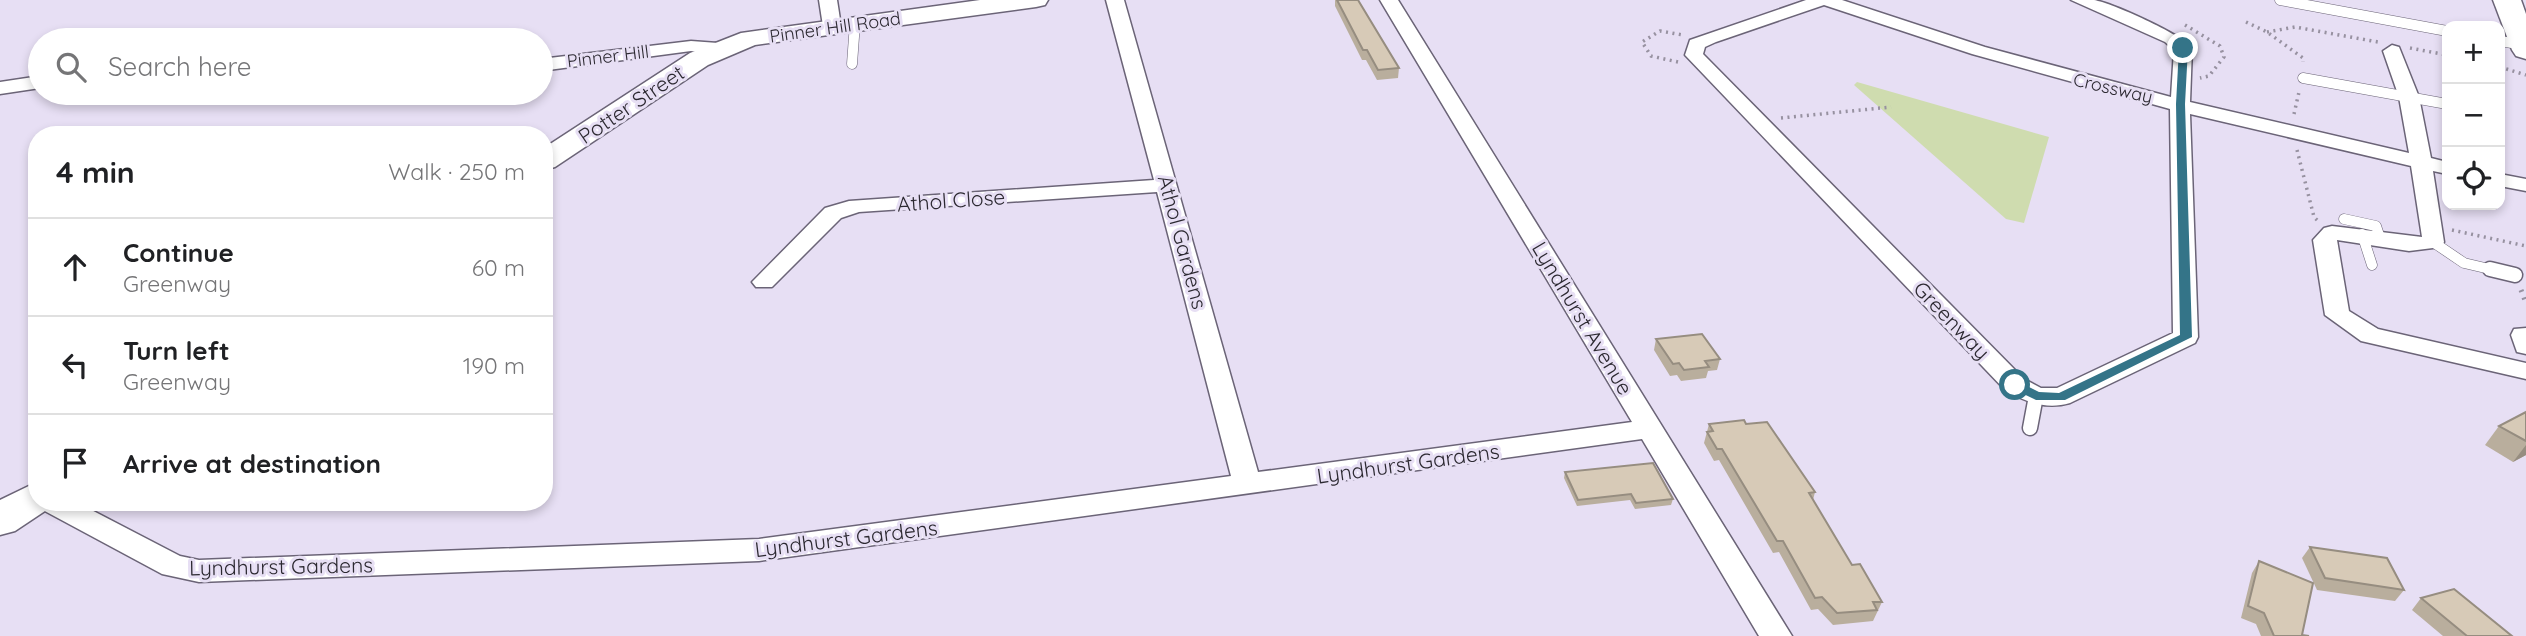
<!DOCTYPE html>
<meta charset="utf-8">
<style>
body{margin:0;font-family:Quicksand,sans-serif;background:#f2f2f2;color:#202124}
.controls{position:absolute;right:21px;top:21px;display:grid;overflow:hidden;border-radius:14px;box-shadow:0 4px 10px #0003}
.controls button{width:63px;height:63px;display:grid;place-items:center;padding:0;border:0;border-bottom:2px solid #e0e0e0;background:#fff;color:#202124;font:35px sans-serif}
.stop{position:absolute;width:21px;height:21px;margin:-16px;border:5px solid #347488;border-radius:50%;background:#fff}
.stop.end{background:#347488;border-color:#fff;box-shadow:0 2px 7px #0008}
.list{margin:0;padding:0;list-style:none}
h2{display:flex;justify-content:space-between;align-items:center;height:91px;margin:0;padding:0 28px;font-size:30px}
h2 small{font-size:23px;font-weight:400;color:#757577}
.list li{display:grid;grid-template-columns:46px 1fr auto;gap:21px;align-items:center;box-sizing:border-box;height:98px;padding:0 28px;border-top:2px solid #e0e0e0}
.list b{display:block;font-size:26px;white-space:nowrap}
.list p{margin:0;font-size:23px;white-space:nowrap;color:#757577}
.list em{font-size:23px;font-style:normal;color:#757577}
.icon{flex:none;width:38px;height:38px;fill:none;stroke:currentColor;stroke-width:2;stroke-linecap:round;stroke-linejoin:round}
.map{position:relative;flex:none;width:2526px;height:636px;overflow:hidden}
.search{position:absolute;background:#fff;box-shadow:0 4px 10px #0003;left:28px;top:28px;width:525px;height:77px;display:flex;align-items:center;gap:18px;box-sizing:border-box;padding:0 24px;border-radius:38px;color:#757577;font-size:26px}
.panel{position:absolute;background:#fff;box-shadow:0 4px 10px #0003;left:28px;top:126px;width:525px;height:385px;border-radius:28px}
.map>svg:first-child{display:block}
.green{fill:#cfdcaf}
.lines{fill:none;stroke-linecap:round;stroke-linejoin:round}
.lane-far1-casing{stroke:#6b6477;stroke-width:11}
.lane-casing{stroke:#6b6477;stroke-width:17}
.street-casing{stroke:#6b6477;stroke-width:3}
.secondary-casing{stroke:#6b6477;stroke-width:3}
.primary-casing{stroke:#6b6477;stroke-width:3}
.path-far1{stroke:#9791a0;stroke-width:3.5;stroke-dasharray:2 4.5;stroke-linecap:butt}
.path{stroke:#9791a0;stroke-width:5;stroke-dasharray:2 6;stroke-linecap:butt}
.lane-far1{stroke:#fff;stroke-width:10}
.lane{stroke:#fff;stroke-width:14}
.street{fill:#fff;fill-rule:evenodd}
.secondary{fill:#fff;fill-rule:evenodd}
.primary{fill:#fff;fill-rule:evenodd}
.wall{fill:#b9ae9d}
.shaded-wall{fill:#968d80}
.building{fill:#d7cab7;stroke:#968d80;stroke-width:2}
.route{fill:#347488}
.labels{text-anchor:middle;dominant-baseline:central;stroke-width:6;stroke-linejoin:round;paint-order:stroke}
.far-street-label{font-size:18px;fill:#2c2931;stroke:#e7dff4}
.street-label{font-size:21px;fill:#2c2931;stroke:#e7dff4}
</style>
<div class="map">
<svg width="2526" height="636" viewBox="0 0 2526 636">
<rect width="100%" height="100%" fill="#e7dff4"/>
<polygon class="green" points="1857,82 2049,137 2024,223 2006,219 1854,85"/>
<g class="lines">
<g class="lane-far1-casing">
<g id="lane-far1">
<polyline points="2280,0 2447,31"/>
<polyline points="2500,41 2524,45"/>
<polyline points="852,64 855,23"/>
<polyline points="2303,78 2447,104"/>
<polyline points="2344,219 2376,226 2380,238"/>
<polyline points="2362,234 2372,265"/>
<polyline points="2433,242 2464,263 2498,271"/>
</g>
</g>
<g class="lane-casing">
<g id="lane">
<polyline points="2490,269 2515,275"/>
<polyline points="2030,428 2036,396"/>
</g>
</g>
<g class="street-casing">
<g id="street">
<polygon points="819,0 837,0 841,26 838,30 832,31 823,26"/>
<polygon points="1106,0 1124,0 1258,472 1632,422 1380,0 1398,0 1792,636 1759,636 1642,439 759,561 199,582 162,574 41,509 37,502 76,502 180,556 199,560 759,539 1231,476 1157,192 859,212 841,218 772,287 756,287 752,282 825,208 849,201 1154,180"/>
<path d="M1806,0H1842L1985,47L2171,97L2174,50L2165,42L2071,0C2078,0 2087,0 2094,0C2112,3 2181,34 2192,48L2190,102L2409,153L2399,97L2383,51L2392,45L2399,47L2419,97L2431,158L2447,162V174L2433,171L2444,242L2441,247L2409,251L2337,240L2349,311L2378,329L2526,363V379L2361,341L2325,315L2313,240L2324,228L2332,226L2422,237L2411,166L2190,114L2198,337L2195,343L2070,403C2046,410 2027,402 2006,391L1685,55L1690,40ZM1824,5L1972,54L2170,109L2173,333L2057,388H2041L2024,379L1703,54L1705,47L1716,42Z"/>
<polygon points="691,41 718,43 727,49 718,55 691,51 541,71 541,59"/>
<polygon points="40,76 40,88 0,94 0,82"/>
<polygon points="2500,174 2526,179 2526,191 2500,186"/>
<polygon points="2526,328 2526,354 2517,352 2511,335 2514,329"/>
</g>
</g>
<g class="secondary-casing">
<g id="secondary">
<polygon points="980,0 1048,0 1045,5 1036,7 755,45 708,65 555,167 544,170 544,148 690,53 741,33"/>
<polygon points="37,482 37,502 54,502 51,507 15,531 0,535 0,500"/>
</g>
</g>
<g class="primary-casing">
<polygon id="primary" points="2493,0 2521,0 2526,14 2526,59 2516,56 2512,50"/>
</g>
<g class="path-far1">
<polyline points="2246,22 2267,32 2303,58 2303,62"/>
<polyline points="2185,25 2220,46 2224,57 2209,76 2200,78"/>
<polyline points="2267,32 2295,27 2378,42"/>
<polyline points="2410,48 2447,55"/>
<polyline points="1678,62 1651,56 1642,42 1660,31 1683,35"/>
<polyline points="2500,67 2526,75"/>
<polyline points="2294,114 2299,92"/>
<polyline points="1781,118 1891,107"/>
<polyline points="2297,150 2314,217 2318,221"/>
<polyline points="2452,230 2526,246"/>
</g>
<polyline class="path" points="2521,290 2526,303"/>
<use href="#lane-far1" class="lane-far1"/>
<use href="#lane" class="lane"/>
<use href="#street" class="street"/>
<use href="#secondary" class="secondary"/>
<use href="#primary" class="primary"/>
</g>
<g class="wall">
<polygon points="1335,0 1358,0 1399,68 1398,78 1377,80 1366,60 1362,60 1335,6"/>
<polygon points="1656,339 1720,359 1717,370 1708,371 1706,378 1681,381 1677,375 1670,376 1654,350"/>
<polygon points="2526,412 2526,455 2513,462 2485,445 2499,426"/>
<polygon points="1709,424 1746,424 1815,492 1813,500 1852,565 1882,602 1873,621 1833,625 1818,609 1811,610 1779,552 1773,553 1719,460 1714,461 1704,443"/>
<polygon points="1565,472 1673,499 1671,505 1635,509 1630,500 1577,506 1564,478"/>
<polygon points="2310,547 2404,590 2395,601 2317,590 2302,558"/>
<polygon points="2259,561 2302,635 2309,636 2261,636 2256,624 2241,618 2252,573"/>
<polygon points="2421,598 2512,636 2443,636 2412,610"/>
</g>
<polygon class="shaded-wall" points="2526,445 2526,455 2513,462"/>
<g class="building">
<polygon points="1337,0 1358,0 1399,68 1378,70 1367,50 1363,50"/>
<polygon points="1702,334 1720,359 1705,361 1709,367 1684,370 1679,363 1673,364 1656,339"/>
<polygon points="2526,412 2526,441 2499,426"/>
<polygon points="1744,420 1746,424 1767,422 1815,492 1809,493 1852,565 1860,564 1882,602 1873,602 1877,610 1837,613 1822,597 1815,598 1783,541 1777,541 1722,449 1717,449 1707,432 1713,431 1709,424"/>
<polygon points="1653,463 1673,499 1636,503 1631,494 1578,500 1565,472"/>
<polygon points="2310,547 2387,558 2404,590 2325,578"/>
<polygon points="2259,561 2313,583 2302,635 2309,636 2274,636 2264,613 2248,606"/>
<polygon points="2454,589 2512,636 2467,636 2421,598"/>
</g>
<polygon class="route" points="2183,45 2188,48 2185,104 2192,337 2065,400 2036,400 2011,388 2011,382 2019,382 2039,392 2059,393 2180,335 2176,104 2179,48"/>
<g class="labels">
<g class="far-street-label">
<text transform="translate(835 27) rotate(-8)">Pinner Hill Road</text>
<text transform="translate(608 56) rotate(-7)">Pinner Hill</text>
<text transform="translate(2113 88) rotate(13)">Crossway</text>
</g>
<g class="street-label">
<text transform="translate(631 104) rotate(-34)">Potter Street</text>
<text transform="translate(951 200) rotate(-4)">Athol Close</text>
<text transform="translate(1183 242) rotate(75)">Athol Gardens</text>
<text transform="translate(1583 318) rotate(59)">Lyndhurst Avenue</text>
<text transform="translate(1952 320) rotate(46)">Greenway</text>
<text transform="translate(1408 463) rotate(-8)">Lyndhurst Gardens</text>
<text transform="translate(846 538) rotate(-7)">Lyndhurst Gardens</text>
<text transform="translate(281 566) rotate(-1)">Lyndhurst Gardens</text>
</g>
</g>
</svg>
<div class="controls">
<button>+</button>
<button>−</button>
<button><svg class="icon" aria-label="locate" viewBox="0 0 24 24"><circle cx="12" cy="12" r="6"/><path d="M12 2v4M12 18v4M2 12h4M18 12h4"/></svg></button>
</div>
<div class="stop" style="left:2015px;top:385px"></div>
<div class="stop end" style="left:2183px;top:48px"></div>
<div class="search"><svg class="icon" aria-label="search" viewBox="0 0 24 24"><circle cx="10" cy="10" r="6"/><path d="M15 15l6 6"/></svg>Search here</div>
<section class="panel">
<h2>4 min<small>Walk · 250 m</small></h2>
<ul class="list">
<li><svg class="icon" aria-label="ahead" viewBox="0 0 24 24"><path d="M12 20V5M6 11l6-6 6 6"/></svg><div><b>Continue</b><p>Greenway</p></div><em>60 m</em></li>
<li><svg class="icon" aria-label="left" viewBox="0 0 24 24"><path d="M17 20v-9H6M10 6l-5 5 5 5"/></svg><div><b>Turn left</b><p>Greenway</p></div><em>190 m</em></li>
<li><svg class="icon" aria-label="arrive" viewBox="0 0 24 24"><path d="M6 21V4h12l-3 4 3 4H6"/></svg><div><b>Arrive at destination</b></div></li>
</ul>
</section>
</div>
